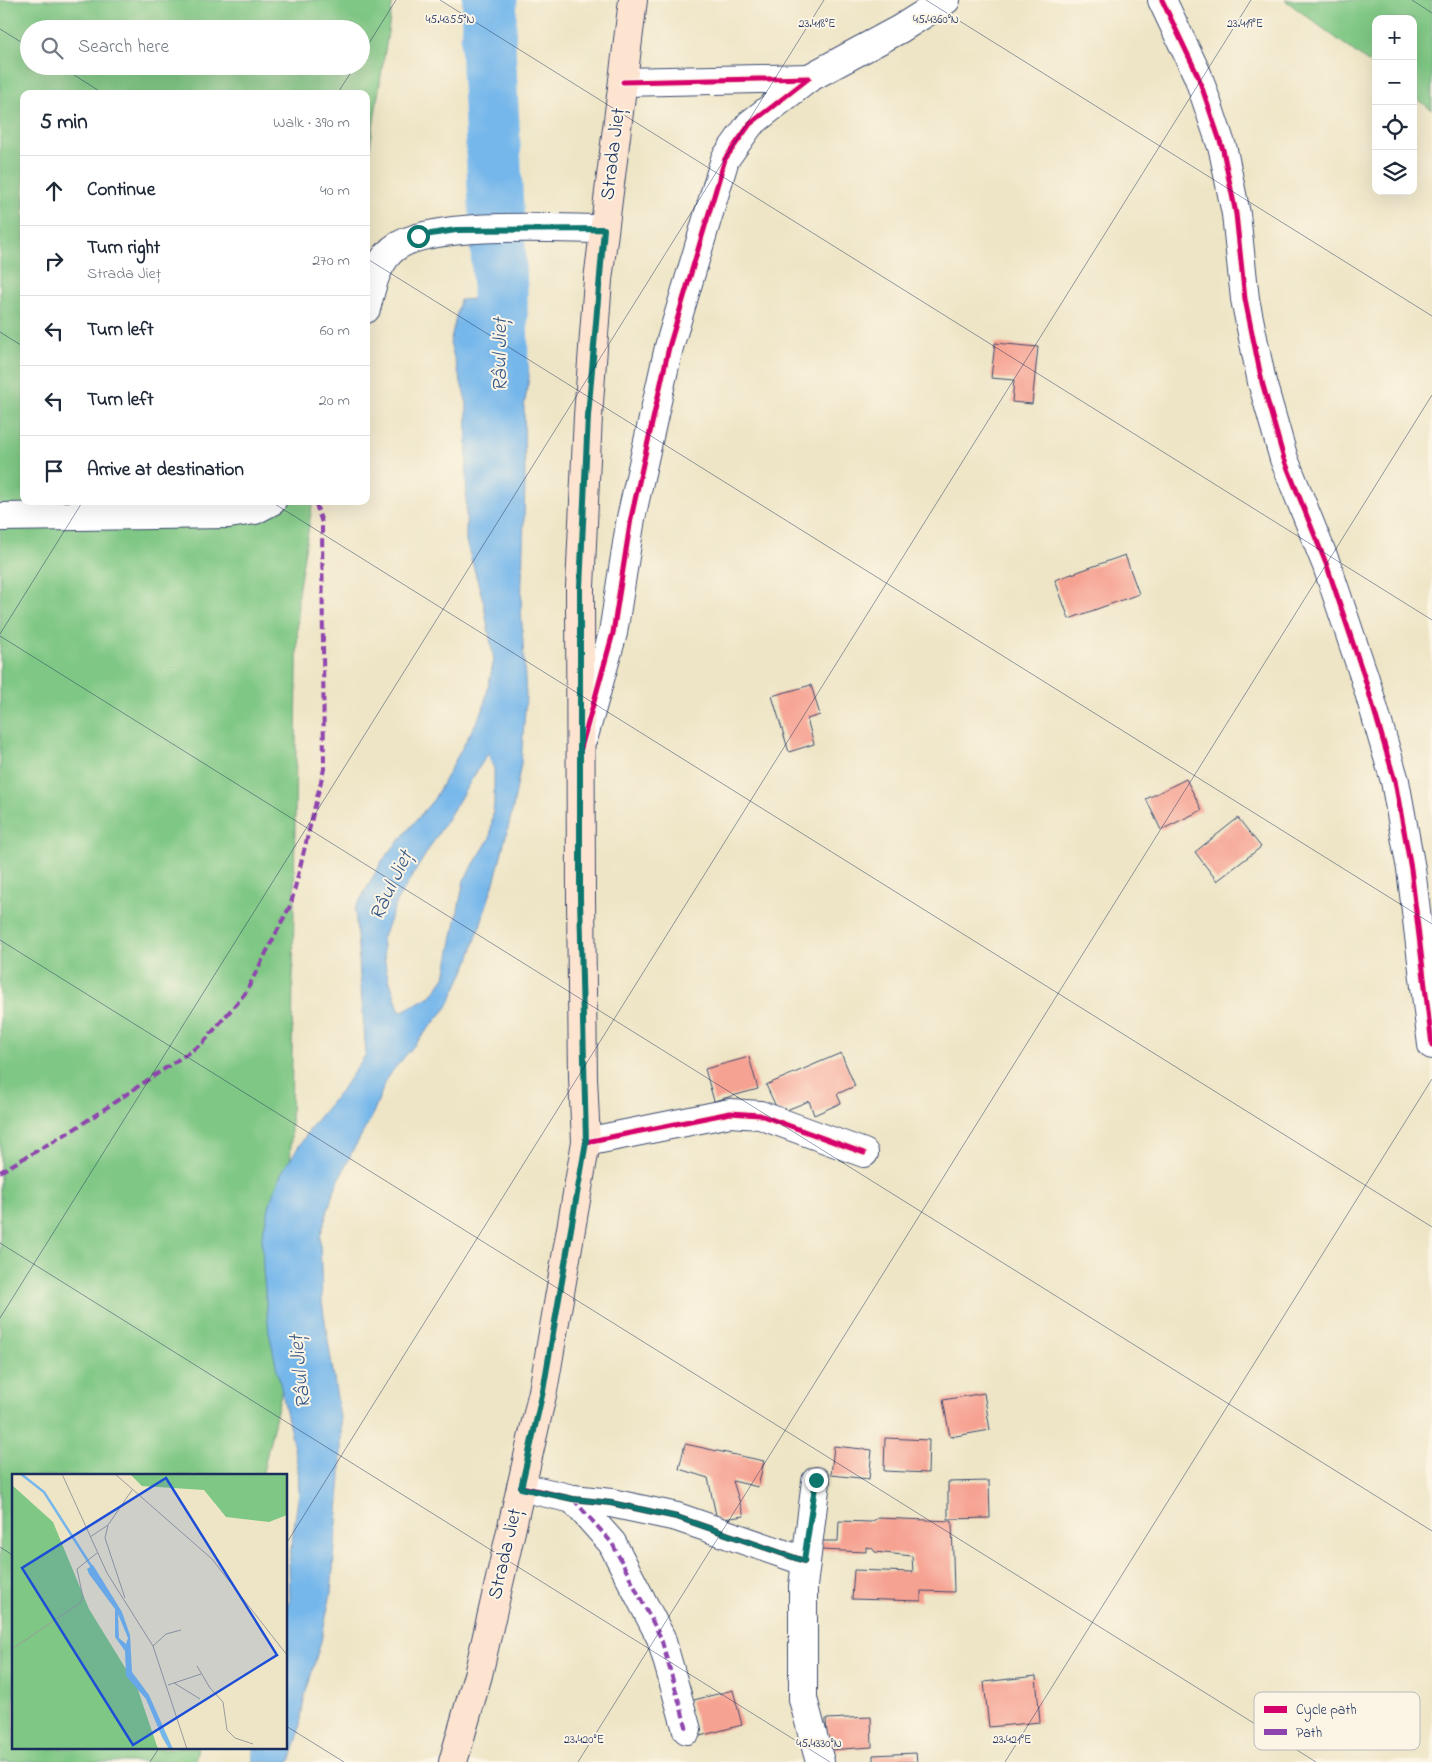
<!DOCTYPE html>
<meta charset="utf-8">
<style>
body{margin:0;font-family:"Indie Flower",sans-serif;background:#f2f2f3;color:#1f2937}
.controls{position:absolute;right:15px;top:15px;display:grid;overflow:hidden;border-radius:10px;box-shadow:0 5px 20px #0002}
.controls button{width:45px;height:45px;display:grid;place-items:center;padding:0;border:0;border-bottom:1px solid #e0e1e3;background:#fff;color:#1f2937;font:25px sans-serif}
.stop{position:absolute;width:15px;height:15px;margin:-11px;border:4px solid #0f766e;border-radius:50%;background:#fff}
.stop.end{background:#0f766e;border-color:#fff;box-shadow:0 1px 5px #0008}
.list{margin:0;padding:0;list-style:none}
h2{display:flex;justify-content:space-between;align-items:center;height:65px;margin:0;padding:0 20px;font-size:21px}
h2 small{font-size:16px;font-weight:400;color:#747a83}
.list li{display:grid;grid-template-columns:32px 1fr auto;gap:15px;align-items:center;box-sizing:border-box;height:70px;padding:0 20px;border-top:1px solid #e0e1e3}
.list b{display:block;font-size:19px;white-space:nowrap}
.list p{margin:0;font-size:16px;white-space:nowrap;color:#747a83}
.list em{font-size:16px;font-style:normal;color:#747a83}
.icon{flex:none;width:28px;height:28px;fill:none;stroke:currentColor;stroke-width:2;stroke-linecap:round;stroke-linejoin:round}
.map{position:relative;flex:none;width:1432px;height:1762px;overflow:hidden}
.search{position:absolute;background:#fff;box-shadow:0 5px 20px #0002;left:20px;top:20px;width:350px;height:55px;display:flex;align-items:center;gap:12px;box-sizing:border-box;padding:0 18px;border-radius:28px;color:#747a83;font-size:19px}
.panel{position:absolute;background:#fff;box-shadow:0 5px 20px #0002;left:20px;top:90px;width:350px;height:415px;border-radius:10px}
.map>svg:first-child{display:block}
.green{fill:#7fc784;stroke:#4d7b71;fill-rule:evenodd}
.water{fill:#76b7eb;stroke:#4873a4;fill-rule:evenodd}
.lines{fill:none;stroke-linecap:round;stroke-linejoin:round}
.river{stroke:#76b7eb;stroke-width:55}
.building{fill:#f6a292}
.minor-casing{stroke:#3b4a6e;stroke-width:30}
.secondary-casing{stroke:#3b4a6e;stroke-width:30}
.minor{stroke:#fff;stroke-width:28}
.secondary{stroke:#fde4d1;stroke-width:28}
.quiet{stroke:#8e44ad;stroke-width:4;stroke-dasharray:8 4;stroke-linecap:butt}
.cycleway-casing{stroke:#fcf5e5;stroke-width:8}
.cycleway{stroke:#d6006c;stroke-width:5}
.route{stroke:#0f766e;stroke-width:6}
.ticks{fill:none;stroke:#1b2f5e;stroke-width:1;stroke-opacity:0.45}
.labels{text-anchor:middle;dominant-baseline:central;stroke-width:4;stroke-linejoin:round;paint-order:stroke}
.street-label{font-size:20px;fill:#1b2f5e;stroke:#fcf5e5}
.water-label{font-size:21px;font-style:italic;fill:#365888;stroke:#fcf5e5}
.inset-river{fill:none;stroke:#76b7eb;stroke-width:2.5}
.inset-road{fill:none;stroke:#9a9c9c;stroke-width:1}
.view{fill:#1d4ed8;fill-opacity:0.15;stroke:#1d4ed8;stroke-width:2.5}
.inset-edge{fill:none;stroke:#1b2f5e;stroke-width:2.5}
.key{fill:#fcf5e5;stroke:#b8babc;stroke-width:1}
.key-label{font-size:14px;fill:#1b2f5e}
.ticks-label{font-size:12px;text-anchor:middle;fill:#1b2f5e;stroke:#fcf5e5;stroke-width:4;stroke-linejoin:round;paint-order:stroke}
</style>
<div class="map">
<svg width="1432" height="1762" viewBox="0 0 1432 1762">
<rect width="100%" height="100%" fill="#fcf5e5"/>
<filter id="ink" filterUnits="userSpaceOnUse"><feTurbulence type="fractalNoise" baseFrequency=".02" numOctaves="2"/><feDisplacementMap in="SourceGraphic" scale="10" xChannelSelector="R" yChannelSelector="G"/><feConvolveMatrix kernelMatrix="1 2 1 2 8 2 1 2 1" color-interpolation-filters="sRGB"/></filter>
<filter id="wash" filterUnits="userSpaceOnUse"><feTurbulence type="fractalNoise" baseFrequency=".0096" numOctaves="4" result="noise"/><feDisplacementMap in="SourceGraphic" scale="20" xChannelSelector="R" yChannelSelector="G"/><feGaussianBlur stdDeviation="1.12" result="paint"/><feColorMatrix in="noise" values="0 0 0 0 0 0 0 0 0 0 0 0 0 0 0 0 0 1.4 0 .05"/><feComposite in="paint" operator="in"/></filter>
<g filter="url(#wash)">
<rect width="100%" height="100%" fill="#eee5c6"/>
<g class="green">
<path d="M0,0H393L366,172V94H24V501H313L298,593L288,1363L262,1476H14V1748H198L195,1762H0ZM29,29H361V66H29Z"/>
<polygon points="1285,0 1432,0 1432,110 1413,96 1413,19 1376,19 1376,68"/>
</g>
<path class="water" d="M522,296L529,377L524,407L525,487L521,608L526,697L521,763L513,808L495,879L468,963L447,1007L388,1076L371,1118L352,1152L333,1193L320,1237L322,1302L341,1424V1476L331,1593L321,1641L304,1699L298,1736L290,1762H253V1748H286V1610L290,1600L289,1563L299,1492L298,1467L269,1332L263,1269L262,1235L271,1200L282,1172L314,1123L341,1091L366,1054L355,909L382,861L434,799L483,710L494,660L483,600L466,541L467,404L450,343L460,300ZM488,753L494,769V803L490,838L464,880L445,977L431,996L400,1012L386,970L382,939L398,899Z"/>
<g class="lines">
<polyline class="river" points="490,0 488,45 500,288 501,373"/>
</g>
<g id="blocks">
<g class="building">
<polygon points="995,343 1038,347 1032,404 1012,402 1014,380 991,378"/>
<polygon points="1125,555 1139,594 1069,619 1055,580"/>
<polygon points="811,685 820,715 807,719 814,744 789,752 772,696"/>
<polygon points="1186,779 1202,810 1161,830 1146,799"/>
<polygon points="1238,818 1261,847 1217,881 1195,852"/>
<polygon points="841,1053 855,1086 837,1094 841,1103 814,1115 809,1101 779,1113 766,1085"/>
<polygon points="749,1057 758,1089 714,1101 705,1069"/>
<polygon points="984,1393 990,1430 950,1437 943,1400"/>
<polygon points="885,1438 929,1440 928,1473 884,1471"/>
<polygon points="685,1444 764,1461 758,1487 733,1481 744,1516 717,1520 708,1478 679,1469"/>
<polygon points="834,1446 872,1450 869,1479 831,1475"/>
<polygon points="989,1481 990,1518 948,1519 948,1482"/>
<polygon points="878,1518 952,1521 954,1592 921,1591 921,1601 852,1599 854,1570 913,1572 912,1556 875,1552 872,1548 866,1547 866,1552 821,1550 822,1541 838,1541 839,1521 871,1522"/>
<polygon points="1036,1676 1040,1722 989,1727 984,1682"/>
<polygon points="733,1690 742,1725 700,1736 690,1701"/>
<polygon points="871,1717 872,1747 828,1750 826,1719"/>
<polygon points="916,1753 917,1762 873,1762 873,1755"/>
</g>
</g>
</g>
<g filter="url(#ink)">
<use href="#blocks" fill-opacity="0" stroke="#3b4a6e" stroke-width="1"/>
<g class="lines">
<g class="minor-casing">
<g id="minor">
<polyline points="1162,0 1198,76 1223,150 1236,214 1245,299 1262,382 1284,459 1327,566 1365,679 1395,781 1411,869 1432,1045"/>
<polyline points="809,78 900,29 946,0"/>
<path d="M366,309C371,290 375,268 389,253C418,219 558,229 604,229"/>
<polyline points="0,517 229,514 255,510 272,501"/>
<polyline points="584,736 613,633 631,518 669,347 725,159 750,124 809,78 623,82"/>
<polyline points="586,1142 730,1113 760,1115 864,1153"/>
<polyline points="816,1481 803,1586 803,1699 820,1762"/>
<polyline points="521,1487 573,1499 611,1503 677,1517 804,1561"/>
<polyline points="573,1499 612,1543 661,1638 687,1730"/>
</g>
</g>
<g class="secondary-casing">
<polyline id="secondary" points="453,1762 478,1675 543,1391 586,1142 583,1078 581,898 580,587 588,416 598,280 633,0"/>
</g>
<use href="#minor" class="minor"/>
<use href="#secondary" class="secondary"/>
<g class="quiet">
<polyline points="0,1172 76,1128 203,1043 246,992 291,904 324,769 322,523 315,501"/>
<polyline points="573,1499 612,1543 661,1638 687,1730"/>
</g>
<g class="cycleway-casing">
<g id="cycleway">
<polyline points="1162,0 1198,76 1223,150 1236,214 1245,299 1262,382 1284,459 1327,566 1365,679 1395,781 1411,869 1432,1045"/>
<polyline points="581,748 613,633 631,518 669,347 725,159 750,124 809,78 623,82"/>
<polyline points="586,1142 730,1113 760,1115 864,1153"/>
<polyline points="521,1487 573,1499 611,1503 677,1517 804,1561"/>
</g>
</g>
<use href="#cycleway" class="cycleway"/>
</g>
</g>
<g class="lines" filter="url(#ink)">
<polyline class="route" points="418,236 456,230 604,229 588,416 580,587 580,898 586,1142 543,1391 521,1488 573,1499 611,1503 677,1517 804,1561 816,1480"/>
</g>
<path class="ticks" d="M440,0L1432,620M926,0L1432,316M1412,0L1432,13M0,29L29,47M361,56L396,0M60,66L104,94M337,94L355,66M366,258L1432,924M0,332L24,347M270,501L1432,1227M0,634L83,501M0,636L1432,1531M0,940L1316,1762M0,1243L830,1762M0,1318L824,0M286,1544L1251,0M0,1547L14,1556M286,1726L344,1762M150,1762L159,1748M578,1762L1432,395M1005,1762L1432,1079"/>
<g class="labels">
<g class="street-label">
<text transform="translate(614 154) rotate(-83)">Strada Jieț</text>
<text transform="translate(506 1554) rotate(-77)">Strada Jieț</text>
</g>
<g class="water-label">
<text transform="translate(501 355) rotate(-90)">Râul Jieț</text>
<text transform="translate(392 886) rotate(-65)">Râul Jieț</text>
<text transform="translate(301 1372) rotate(-96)">Râul Jieț</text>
</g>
</g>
<g transform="translate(12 1474)">
<rect width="275" height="275" fill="#eee5c6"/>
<path d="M118,0H275V41L257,48L214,43L192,16L130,12ZM0,11L41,48L77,135L125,213L146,275H0Z" fill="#7fc784"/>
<path d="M81,91L110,138L118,161L120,198L137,221L161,275H157L150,263L134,225L114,202L113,177L103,163V135L77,100L75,95ZM106,140L116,164L114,170L107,164Z" fill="#76b7eb" fill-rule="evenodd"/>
<path class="inset-river" d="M9,0L32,18L83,98"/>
<path class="inset-road" d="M50,0L95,99L141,172L175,275M103,0L200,85L275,181M96,51L120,16M78,63L96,51L93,64L113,124M141,172L154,160L169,156M0,175L68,129L71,123L65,95L85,79M185,192L198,214L211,228L215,256L223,264L241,270M162,209L188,225M156,211L189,200"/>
<path class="view" d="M154,4L265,181L121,271L10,94Z"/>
<rect width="275" height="275" class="inset-edge"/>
</g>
<rect x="1254" y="1692" width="166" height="58" rx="8" class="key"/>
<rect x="1264" y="1706" width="23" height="7" fill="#d6006c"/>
<rect x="1264" y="1729" width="23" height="6" fill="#8e44ad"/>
<g class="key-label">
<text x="1296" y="1714">Cycle path</text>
<text x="1296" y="1737">Path</text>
</g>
<g class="ticks-label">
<text x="450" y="23">45.4355°N</text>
<text x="936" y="23">45.4360°N</text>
<text x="817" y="27">23.418°E</text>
<text x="1245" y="27">23.419°E</text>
<text x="584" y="1743">23.420°E</text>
<text x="1012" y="1743">23.421°E</text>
<text x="819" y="1747">45.4330°N</text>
</g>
</svg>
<div class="controls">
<button>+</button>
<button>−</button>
<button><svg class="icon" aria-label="locate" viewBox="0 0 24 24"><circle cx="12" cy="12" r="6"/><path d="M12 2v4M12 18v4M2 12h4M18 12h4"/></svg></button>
<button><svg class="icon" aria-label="layers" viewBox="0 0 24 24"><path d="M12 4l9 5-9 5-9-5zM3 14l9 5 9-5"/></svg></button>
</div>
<div class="stop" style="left:418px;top:236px"></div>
<div class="stop end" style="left:816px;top:1480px"></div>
<div class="search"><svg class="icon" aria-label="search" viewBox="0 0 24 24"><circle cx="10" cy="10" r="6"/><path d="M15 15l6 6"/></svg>Search here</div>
<section class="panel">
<h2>5 min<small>Walk · 390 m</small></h2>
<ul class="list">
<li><svg class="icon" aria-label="ahead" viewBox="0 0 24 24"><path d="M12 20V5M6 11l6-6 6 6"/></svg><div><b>Continue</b></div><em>40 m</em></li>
<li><svg class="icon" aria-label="right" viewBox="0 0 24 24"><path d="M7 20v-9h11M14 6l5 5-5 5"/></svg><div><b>Turn right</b><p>Strada Jieț</p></div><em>270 m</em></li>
<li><svg class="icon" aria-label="left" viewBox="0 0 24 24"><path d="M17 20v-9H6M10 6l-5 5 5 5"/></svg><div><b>Turn left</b></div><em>60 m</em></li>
<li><svg class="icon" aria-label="left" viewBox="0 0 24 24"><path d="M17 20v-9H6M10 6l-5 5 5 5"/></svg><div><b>Turn left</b></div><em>20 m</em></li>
<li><svg class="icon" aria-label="arrive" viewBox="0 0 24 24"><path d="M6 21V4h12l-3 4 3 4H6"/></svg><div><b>Arrive at destination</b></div></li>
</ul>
</section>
</div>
